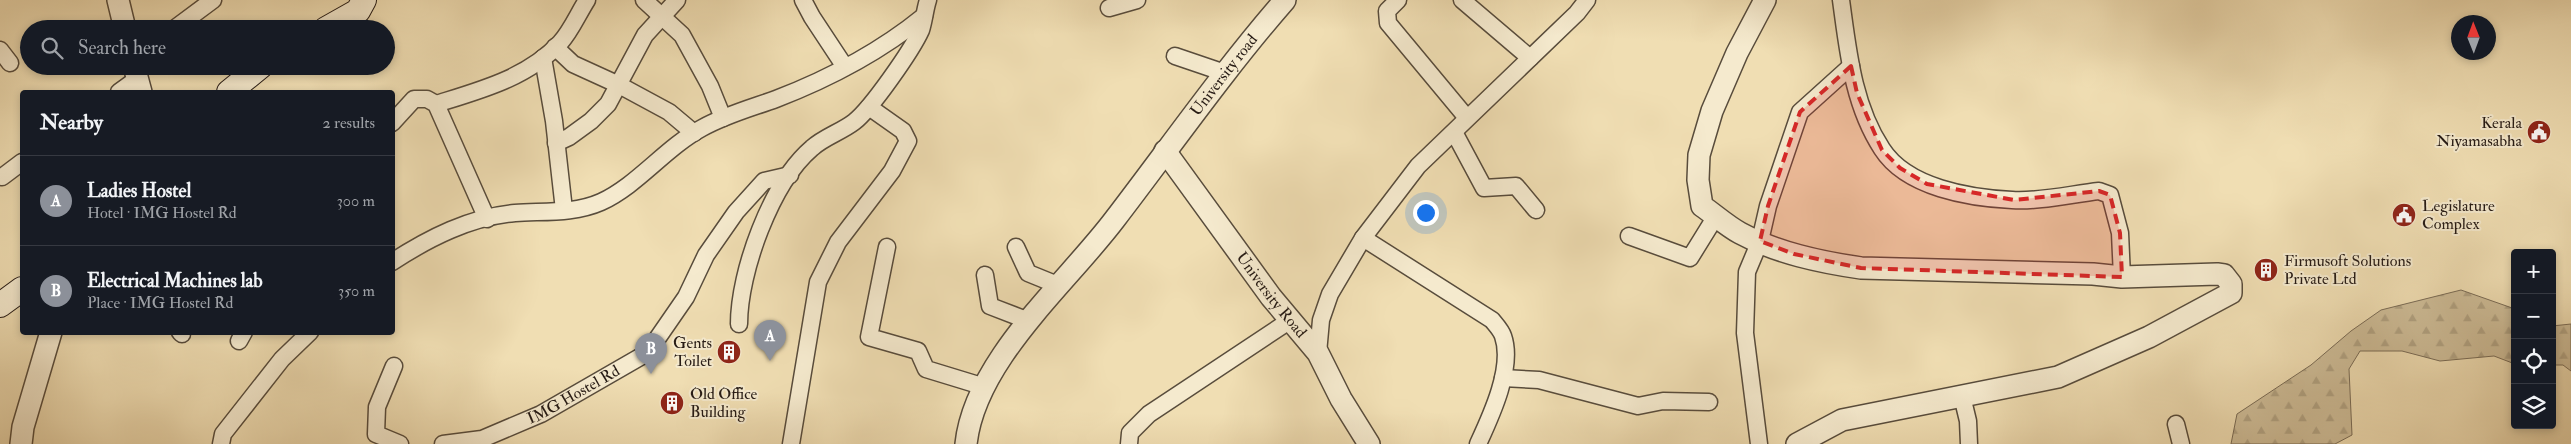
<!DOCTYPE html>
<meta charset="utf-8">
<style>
body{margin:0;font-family:"IM FELL Double Pica",serif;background:#242831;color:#f1f3f6}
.controls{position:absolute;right:15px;bottom:15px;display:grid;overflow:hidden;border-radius:5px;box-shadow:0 2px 8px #0003}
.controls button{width:45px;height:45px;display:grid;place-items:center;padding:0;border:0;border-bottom:1px solid #363941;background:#171b24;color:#f1f3f6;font:25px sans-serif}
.compass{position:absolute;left:2451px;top:15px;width:45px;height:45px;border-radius:50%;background:#171b24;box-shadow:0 2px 8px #0003;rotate:359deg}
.you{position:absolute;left:1425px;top:212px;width:18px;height:18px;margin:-12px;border:4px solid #fff;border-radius:50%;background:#1a73e8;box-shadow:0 0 0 8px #1a73e833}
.badge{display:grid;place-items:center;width:32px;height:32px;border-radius:50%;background:#8c9099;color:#fff;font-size:16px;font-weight:700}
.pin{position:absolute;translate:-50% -41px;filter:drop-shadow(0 1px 2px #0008)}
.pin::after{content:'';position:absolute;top:26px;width:18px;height:15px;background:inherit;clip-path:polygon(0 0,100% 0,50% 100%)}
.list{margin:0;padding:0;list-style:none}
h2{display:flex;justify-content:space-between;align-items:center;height:65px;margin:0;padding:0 20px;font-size:21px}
h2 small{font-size:16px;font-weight:400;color:#9ea1a6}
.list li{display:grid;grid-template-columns:32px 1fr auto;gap:15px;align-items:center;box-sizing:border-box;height:90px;padding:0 20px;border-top:1px solid #363941}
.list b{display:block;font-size:19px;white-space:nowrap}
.list p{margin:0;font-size:16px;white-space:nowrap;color:#9ea1a6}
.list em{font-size:16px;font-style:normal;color:#9ea1a6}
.icon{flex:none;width:28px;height:28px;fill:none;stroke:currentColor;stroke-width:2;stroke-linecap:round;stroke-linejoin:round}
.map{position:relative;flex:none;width:2571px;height:444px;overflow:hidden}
.search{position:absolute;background:#171b24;box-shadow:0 2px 8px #0003;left:20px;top:20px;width:375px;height:55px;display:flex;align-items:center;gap:12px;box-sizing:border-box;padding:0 18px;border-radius:28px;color:#9ea1a6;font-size:19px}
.panel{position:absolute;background:#171b24;box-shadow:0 2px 8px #0003;left:20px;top:90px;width:375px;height:245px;border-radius:5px}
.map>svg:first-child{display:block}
.forest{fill:url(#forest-firs);stroke:#7a6c56}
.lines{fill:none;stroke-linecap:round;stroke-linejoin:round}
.minor-casing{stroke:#584c3c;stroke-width:19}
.tertiary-casing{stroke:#584c3c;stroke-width:24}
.secondary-casing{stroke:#261b15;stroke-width:26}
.minor{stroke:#f5eace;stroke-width:16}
.tertiary{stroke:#f5eace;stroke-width:21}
.secondary{stroke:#f5eace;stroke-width:24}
.marked{fill:#d62828;fill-opacity:0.2;stroke:#d62828;stroke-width:4;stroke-dasharray:10 6;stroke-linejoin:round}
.labels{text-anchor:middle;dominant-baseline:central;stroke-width:4;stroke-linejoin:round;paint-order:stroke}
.street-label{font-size:16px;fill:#261b15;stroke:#f5eace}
.poi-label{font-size:16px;fill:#261b15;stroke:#f5eace;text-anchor:start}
</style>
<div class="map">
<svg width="2571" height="444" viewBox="0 0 2571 444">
<defs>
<pattern id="forest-firs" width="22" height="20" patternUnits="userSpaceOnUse" patternTransform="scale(1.25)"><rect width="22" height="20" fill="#cebd98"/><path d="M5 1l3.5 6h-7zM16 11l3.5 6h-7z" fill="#b1a282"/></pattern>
</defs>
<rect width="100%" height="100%" fill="#f0deb3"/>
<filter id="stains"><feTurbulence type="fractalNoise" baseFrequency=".004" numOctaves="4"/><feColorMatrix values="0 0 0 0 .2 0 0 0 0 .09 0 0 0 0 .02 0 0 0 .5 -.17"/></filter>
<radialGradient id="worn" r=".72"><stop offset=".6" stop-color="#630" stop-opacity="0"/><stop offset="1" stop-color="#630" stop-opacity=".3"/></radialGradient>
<g class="forest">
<polygon points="2461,290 2515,309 2515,364 2494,356 2440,361 2402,351 2360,351 2349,369 2352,435 2335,444 2231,444 2237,414 2311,365 2351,331 2381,310"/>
<polygon points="2571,324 2571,371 2563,365 2552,365 2552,326"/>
</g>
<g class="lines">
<g class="minor-casing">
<g id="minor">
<polyline points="644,0 682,35 710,86 723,118"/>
<polyline points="803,0 812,17 845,67"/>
<polyline points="1398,0 1387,11 1388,23 1467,118"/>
<polyline points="1462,0 1530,58"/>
<path d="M1841,0C1848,51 1853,105 1882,149C1907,188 1970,198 2012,200C2038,202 2072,194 2099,191L2110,195L2120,233L2122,277"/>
<polyline points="1109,8 1137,0"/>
<polyline points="174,29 213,0"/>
<polyline points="555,47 573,64 619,85 669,112 694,133"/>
<polyline points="0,50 10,63"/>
<polyline points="1175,56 1225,73"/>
<polyline points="543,58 554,121 564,210"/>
<polyline points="119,92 137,79"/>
<path d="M436,104C481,90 527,78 560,43C571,31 578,14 587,0"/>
<polyline points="392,123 414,99 427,99 436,104 487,219"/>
<polyline points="1454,132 1484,188 1516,186 1536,210"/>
<polyline points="556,143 569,137 591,121 608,104 645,35 677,0"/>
<polyline points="2,177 22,162"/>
<polyline points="1629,236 1690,258 1716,216"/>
<path d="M1363,238L1492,320C1496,325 1501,330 1503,336C1514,367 1491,416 1478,444"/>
<polyline points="887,247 869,337 918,351 926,369 985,387"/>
<polyline points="1016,247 1028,273 1060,286"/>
<path d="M392,262C429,238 470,217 515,213C543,211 574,214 601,202C638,185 665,148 702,128C725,115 751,108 776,99C828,79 881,51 924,16"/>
<polyline points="985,275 990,306 1029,321"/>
<path d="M739,324C739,272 771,183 812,148C824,137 841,132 854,122C871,109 912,50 921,30C924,21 925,9 928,0"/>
<polyline points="180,332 182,334"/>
<polyline points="239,341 244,332"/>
<polyline points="1318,353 1321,320 1330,294 1363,238 1418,166 1577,13 1587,0"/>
<polyline points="394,366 377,407 376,434 400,444"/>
<polyline points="1503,378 1539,380 1638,406 1663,401 1709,402"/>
<polyline points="1962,396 1968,421 1969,444"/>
<polyline points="2176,424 2181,444"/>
<polyline points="221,444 223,434 282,359 310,332"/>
<path id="s1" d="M443,444L482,439L541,414L654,349L657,339L686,297L706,255L736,212L764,181L790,175"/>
<polyline points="791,444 818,282 838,242 892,171 908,141 903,131 869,107"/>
<polyline points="1129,444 1130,433 1149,414 1289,321"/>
<polyline points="1759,444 1745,333 1747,272 1760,241 1768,206 1800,112 1851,66"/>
</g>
</g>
<g class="tertiary-casing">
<g id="tertiary">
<polyline points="118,0 125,29"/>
<path d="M1765,0L1737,53L1712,111L1699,155L1698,180L1702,206C1715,215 1727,226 1740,233C1777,253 1820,262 1861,268L2093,274L2122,277L2217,274L2224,275L2231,284V293L2149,337L2058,377L1842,420L1797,444"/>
<polyline points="134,66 141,92"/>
<path id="s2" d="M1165,151L1271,297L1318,353L1341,399L1369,444"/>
<polyline points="21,444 23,427 51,332"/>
<path id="s3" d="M966,444C975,360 1066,284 1115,219C1171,146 1224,70 1285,0"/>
</g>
</g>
<g class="secondary-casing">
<g id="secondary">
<polyline points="326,29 358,11 364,0"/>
<polyline points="229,92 261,66"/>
<polyline points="0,305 22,289"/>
</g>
</g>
<use href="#minor" class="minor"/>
<use href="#tertiary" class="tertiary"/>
<use href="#secondary" class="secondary"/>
</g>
<path class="marked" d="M1851,66L1857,93L1882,150L1900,168L1927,184L2014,200L2099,191L2110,195L2120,233L2122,277L1861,268L1794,254L1760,241L1768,206L1800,112Z"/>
<defs>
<g id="civic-disc" transform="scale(1.25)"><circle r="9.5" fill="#8f2418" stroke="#f5eace"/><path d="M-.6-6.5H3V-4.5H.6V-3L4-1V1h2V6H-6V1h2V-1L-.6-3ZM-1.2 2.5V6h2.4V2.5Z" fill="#fff"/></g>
<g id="building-disc" transform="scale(1.25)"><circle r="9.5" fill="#8f2418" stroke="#f5eace"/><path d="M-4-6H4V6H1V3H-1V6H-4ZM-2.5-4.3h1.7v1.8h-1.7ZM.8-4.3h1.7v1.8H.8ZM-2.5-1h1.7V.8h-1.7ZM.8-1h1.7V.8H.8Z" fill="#fff"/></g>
</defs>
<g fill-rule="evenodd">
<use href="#civic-disc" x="2539" y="132"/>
<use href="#civic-disc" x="2404" y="215"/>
<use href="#building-disc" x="2266" y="270"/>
<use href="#building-disc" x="729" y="352"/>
<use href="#building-disc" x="672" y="403"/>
</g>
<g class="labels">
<g class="street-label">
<text stroke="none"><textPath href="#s3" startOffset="454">University road</textPath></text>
<text stroke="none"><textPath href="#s2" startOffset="179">University Road</textPath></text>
<text stroke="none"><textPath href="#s1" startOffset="141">IMG Hostel Rd</textPath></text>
</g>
<g class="poi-label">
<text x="2522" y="123" text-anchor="end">Kerala<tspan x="2522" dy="18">Niyamasabha</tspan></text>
<text x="2422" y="206">Legislature<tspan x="2422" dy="18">Complex</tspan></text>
<text x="2284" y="261">Firmusoft Solutions<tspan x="2284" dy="18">Private Ltd</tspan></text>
<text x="712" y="343" text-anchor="end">Gents<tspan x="712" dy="18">Toilet</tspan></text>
<text x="690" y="394">Old Office<tspan x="690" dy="18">Building</tspan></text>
</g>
</g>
<rect width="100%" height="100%" filter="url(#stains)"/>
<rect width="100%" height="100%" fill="url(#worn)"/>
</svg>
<div class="controls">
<button>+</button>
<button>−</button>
<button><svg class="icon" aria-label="locate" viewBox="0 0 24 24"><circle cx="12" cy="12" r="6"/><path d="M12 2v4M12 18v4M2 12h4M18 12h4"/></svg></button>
<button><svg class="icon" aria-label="layers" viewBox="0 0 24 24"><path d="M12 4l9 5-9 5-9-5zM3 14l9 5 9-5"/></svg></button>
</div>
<svg class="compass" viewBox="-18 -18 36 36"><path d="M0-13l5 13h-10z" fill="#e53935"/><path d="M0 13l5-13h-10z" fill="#9ea1a6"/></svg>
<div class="you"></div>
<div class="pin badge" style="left:770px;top:361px">A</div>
<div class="pin badge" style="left:651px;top:374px">B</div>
<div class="search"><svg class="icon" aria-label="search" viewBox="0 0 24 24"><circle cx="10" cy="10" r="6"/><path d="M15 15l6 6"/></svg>Search here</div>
<section class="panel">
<h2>Nearby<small>2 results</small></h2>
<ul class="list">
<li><span class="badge">A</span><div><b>Ladies Hostel</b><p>Hotel · IMG Hostel Rd</p></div><em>300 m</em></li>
<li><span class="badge">B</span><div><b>Electrical Machines lab</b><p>Place · IMG Hostel Rd</p></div><em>350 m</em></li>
</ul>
</section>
</div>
